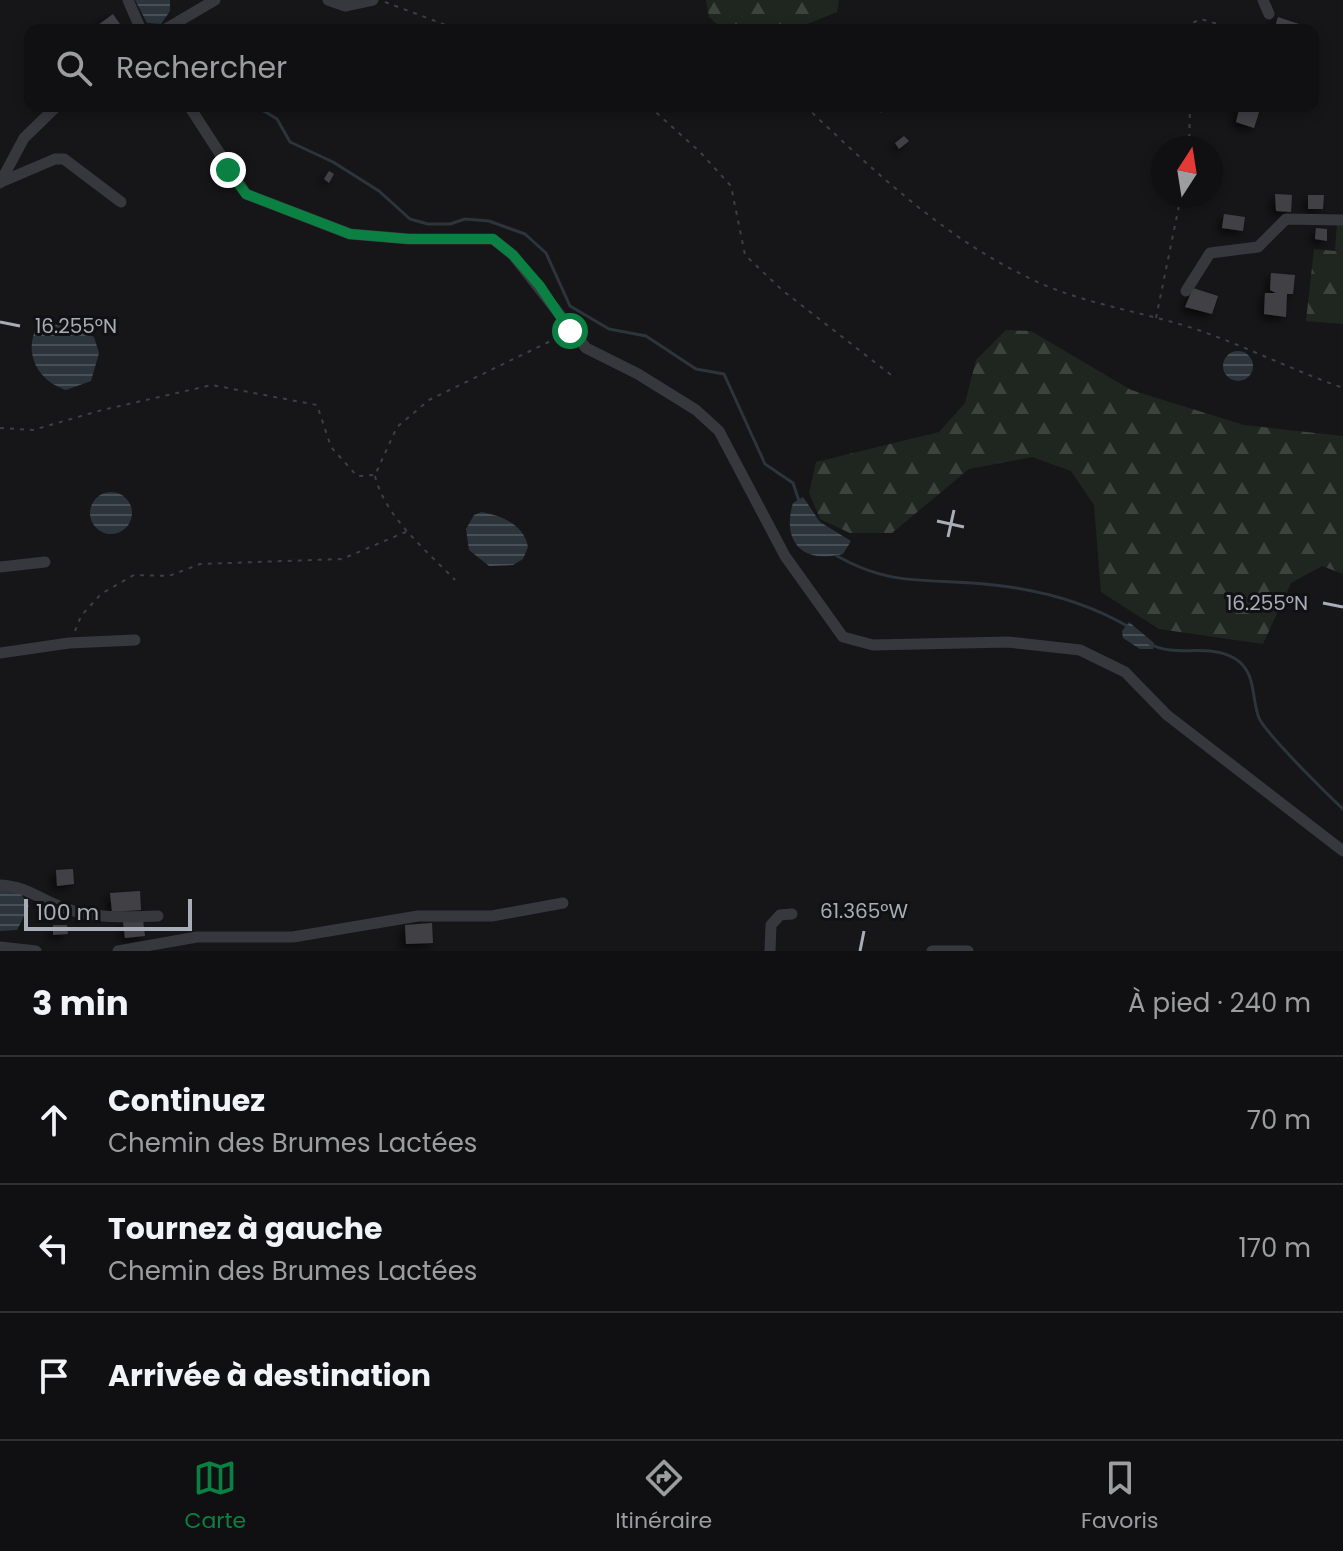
<!DOCTYPE html>
<html lang="fr">
<meta charset="utf-8">
<style>
body{margin:0;font-family:Poppins,sans-serif;background:#1e1e20;color:#f1f3f6}
.compass{position:absolute;left:1151px;top:136px;width:72px;height:72px;border-radius:50%;background:#101012;box-shadow:0 4px 12px #0003;rotate:12deg}
.scale{position:absolute;left:24px;bottom:20px;width:168px;box-sizing:border-box;padding-left:8px;border:4px solid #a8adb8;border-top:0;font-size:22px;line-height:28px;white-space:nowrap;color:#a8adb8;-webkit-text-stroke:6px #111113;paint-order:stroke}
.stop{position:absolute;width:24px;height:24px;margin:-18px;border:6px solid #0b8043;border-radius:50%;background:#fff}
.stop.end{background:#0b8043;border-color:#fff;box-shadow:0 2px 8px #0008}
.list{margin:0;padding:0;list-style:none}
h2{display:flex;justify-content:space-between;align-items:center;height:104px;margin:0;padding:0 32px;font-size:34px}
h2 small{font-size:26px;font-weight:400;color:#9c9d9f}
.list li{display:grid;grid-template-columns:52px 1fr auto;gap:24px;align-items:center;box-sizing:border-box;height:128px;padding:0 32px;border-top:2px solid #303032}
.list b{display:block;font-size:30px;white-space:nowrap}
.list p{margin:0;font-size:26px;white-space:nowrap;color:#9c9d9f}
.list em{font-size:26px;font-style:normal;color:#9c9d9f}
.icon{flex:none;width:44px;height:44px;fill:none;stroke:currentColor;stroke-width:2;stroke-linecap:round;stroke-linejoin:round}
.map{position:relative;flex:none;width:1343px;height:951px;overflow:hidden}
.search{position:absolute;background:#101012;box-shadow:0 4px 12px #0003;left:24px;right:24px;top:24px;height:88px;display:flex;align-items:center;gap:20px;box-sizing:border-box;padding:0 28px;border-radius:16px;color:#9c9d9f;font-size:30px}
.sheet{height:488px;background:#101012}
nav{display:flex;justify-content:space-around;align-items:center;box-sizing:border-box;height:112px;border-top:2px solid #303032;background:#101012;font-size:22px;color:#9c9d9f}
nav a{display:grid;justify-items:center;gap:4px}
nav .on{color:#0b8043}
.map>svg:first-child{display:block}
.forest{fill:url(#forest-firs)}
.water{fill:url(#water-rules)}
.lines{fill:none;stroke-linecap:round;stroke-linejoin:round}
.stream{stroke:#2c353c;stroke-width:3}
.building{fill:#404145;filter:url(#shadow)}
.path{stroke:#3d3f44;stroke-width:2;stroke-dasharray:4 6;stroke-linecap:butt}
.minor{stroke:#37383d;stroke-width:11}
.route{stroke:#0b8043;stroke-width:10}
.ticks{fill:none;stroke:#a8adb8;stroke-width:3}
.ticks-label{font-size:20px;text-anchor:middle;fill:#a8adb8;stroke:#111113;stroke-width:6;stroke-linejoin:round;paint-order:stroke}
</style>
<div class="map">
<svg width="1343" height="951" viewBox="0 0 1343 951">
<defs>
<pattern id="forest-firs" width="22" height="20" patternUnits="userSpaceOnUse" patternTransform="scale(2)"><rect width="22" height="20" fill="#1e261f"/><path d="M5 1l3.5 6h-7zM16 11l3.5 6h-7z" fill="#3c433d"/></pattern>
<pattern id="water-rules" width="6" height="5" patternUnits="userSpaceOnUse" patternTransform="scale(2)"><rect width="6" height="5" fill="#2c353c"/><path d="M0 2.5h6" fill="none" stroke="#485056"/></pattern>
<filter id="shadow"><feDropShadow dx="-4.5" dy="4.5" stdDeviation="4" flood-color="#0009"/></filter>
</defs>
<rect width="100%" height="100%" fill="#161618"/>
<g class="forest">
<polygon points="706,0 839,0 837,12 793,30 724,30 709,17"/>
<polygon points="1337,224 1343,224 1343,324 1306,321 1314,249 1335,251"/>
<polygon points="1006,330 1031,331 1131,390 1244,425 1343,436 1343,574 1322,566 1291,583 1263,644 1159,629 1101,592 1094,505 1071,471 1032,457 969,469 892,533 850,533 820,519 809,493 816,462 939,432 965,403 976,360"/>
</g>
<g class="water">
<polygon points="135,0 170,0 170,11 161,24 147,23"/>
<path d="M44,324L72,326L94,337L99,353L91,381L66,390C38,381 23,354 37,326Z"/>
<circle cx="1238" cy="366" r="15"/>
<circle cx="111" cy="513" r="21"/>
<path d="M803,497L820,522L851,541L843,554C804,564 781,543 793,503Z"/>
<path d="M482,512C503,516 524,525 528,547L523,559L513,565L489,566L469,550L466,529L474,515Z"/>
<polygon points="1129,622 1154,643 1153,649 1140,649 1123,638 1122,631"/>
<polygon points="8,889 21,894 29,906 17,930 0,931 0,890"/>
</g>
<g class="lines">
<g class="stream">
<polyline points="240,106 264,111 277,119 290,142 333,162 379,191 410,219 428,224 450,224 465,219 489,221 525,234 546,253 570,306 609,329 646,336 696,369 724,374 765,464 793,483 799,501"/>
<path d="M837,556C895,589 932,577 994,585C1040,590 1088,603 1129,627"/>
<path d="M1150,644C1176,658 1209,643 1234,658C1257,671 1251,698 1259,718C1266,734 1328,795 1343,809"/>
</g>
</g>
<g class="building">
<polygon points="113,14 122,27 102,30 98,25"/>
<polygon points="1278,17 1299,24 1297,30 1274,30"/>
<polygon points="1240,106 1261,106 1254,128 1236,122"/>
<polygon points="904,136 909,141 899,149 895,143"/>
<polygon points="329,171 334,174 329,183 324,179"/>
<polygon points="1275,194 1292,195 1291,212 1276,211"/>
<polygon points="1308,195 1324,195 1323,209 1308,209"/>
<polygon points="1224,214 1245,217 1243,231 1222,228"/>
<polygon points="1316,228 1327,229 1327,241 1315,239"/>
<polygon points="1271,273 1295,275 1293,294 1287,294 1286,317 1264,314 1265,293 1276,293 1270,290"/>
<polygon points="1193,288 1218,296 1212,314 1185,307"/>
<polygon points="73,869 74,884 57,886 56,870"/>
<polygon points="140,891 141,910 112,912 110,893"/>
<polygon points="143,920 145,936 125,938 123,922"/>
<polygon points="432,923 433,943 406,944 405,925"/>
<polygon points="53,925 67,925 68,934 53,935"/>
</g>
<g class="lines">
<g class="path">
<polyline points="385,2 459,30"/>
<polyline points="1188,30 1190,24 1201,19 1237,30"/>
<polyline points="649,106 700,152 731,186 745,255 782,290 895,378"/>
<path d="M805,106C873,170 942,236 1027,277C1082,305 1144,311 1201,331C1249,348 1295,371 1343,388"/>
<polyline points="869,106 886,114"/>
<polyline points="1189,148 1190,106"/>
<polyline points="1156,318 1181,196"/>
<polyline points="0,428 33,430 102,410 212,385 317,405 331,447 357,476 375,475 397,427 429,400 561,336"/>
<path d="M375,476C385,517 427,551 455,580"/>
<polyline points="75,631 81,616 101,594 134,575 169,576 200,564 342,559 408,531"/>
</g>
<g class="minor">
<polyline points="128,0 141,30"/>
<polyline points="328,0 345,6 373,0"/>
<polyline points="1263,0 1269,14"/>
<polyline points="164,30 215,0"/>
<polyline points="189,106 246,194 350,234 409,239 493,239 513,255 586,348 638,374 696,410 719,431 785,556 843,637 873,645 1008,642 1080,650 1125,672 1167,715 1343,851"/>
<polyline points="1,182 55,159 64,159 121,202"/>
<polyline points="0,183 24,138 57,106"/>
<polyline points="1186,291 1210,253 1258,247 1286,219 1343,220"/>
<polyline points="0,567 45,562"/>
<polyline points="0,653 69,643 135,640"/>
<path d="M0,885C27,886 40,900 64,908C95,919 125,917 158,916"/>
<polyline points="0,947 36,951"/>
<polyline points="118,951 197,937 293,937 418,916 492,916 563,903"/>
<polyline points="770,951 771,925 780,915 792,914"/>
<polyline points="932,951 968,951"/>
</g>
</g>
<g class="lines">
<polyline class="route" points="228,170 246,194 350,234 409,239 493,239 513,255 540,286 570,331"/>
</g>
<path class="ticks" d="M0,322L20,326M937,521L964,527M948,537L954,510M1323,603L1343,607M860,951L864,931"/>
<g class="ticks-label">
<text x="76" y="333">16.255°N</text>
<text x="1267" y="610">16.255°N</text>
<text x="864" y="918">61.365°W</text>
</g>
</svg>
<svg class="compass" viewBox="-18 -18 36 36"><path d="M0-13l5 13h-10z" fill="#e53935"/><path d="M0 13l5-13h-10z" fill="#9c9d9f"/></svg>
<div class="scale">100 m</div>
<div class="stop" style="left:570px;top:331px"></div>
<div class="stop end" style="left:228px;top:170px"></div>
<div class="search"><svg class="icon" aria-label="search" viewBox="0 0 24 24"><circle cx="10" cy="10" r="6"/><path d="M15 15l6 6"/></svg>Rechercher</div>
</div>
<section class="sheet">
<h2>3 min<small>À pied · 240 m</small></h2>
<ul class="list">
<li><svg class="icon" aria-label="ahead" viewBox="0 0 24 24"><path d="M12 20V5M6 11l6-6 6 6"/></svg><div><b>Continuez</b><p>Chemin des Brumes Lactées</p></div><em>70 m</em></li>
<li><svg class="icon" aria-label="left" viewBox="0 0 24 24"><path d="M17 20v-9H6M10 6l-5 5 5 5"/></svg><div><b>Tournez à gauche</b><p>Chemin des Brumes Lactées</p></div><em>170 m</em></li>
<li><svg class="icon" aria-label="arrive" viewBox="0 0 24 24"><path d="M6 21V4h12l-3 4 3 4H6"/></svg><div><b>Arrivée à destination</b></div></li>
</ul>
</section>
<nav>
<a class="on"><svg class="icon" aria-label="map" viewBox="0 0 24 24"><path d="M3 6l6-2 6 2 6-2v14l-6 2-6-2-6 2zM9 4v14M15 6v14"/></svg>Carte</a>
<a><svg class="icon" aria-label="directions" viewBox="0 0 24 24"><path d="M12 3l9 9-9 9-9-9zM9 14v-3h6M13 9l2 2-2 2"/></svg>Itinéraire</a>
<a><svg class="icon" aria-label="saved" viewBox="0 0 24 24"><path d="M7 4h10v16l-5-4-5 4z"/></svg>Favoris</a>
</nav>
